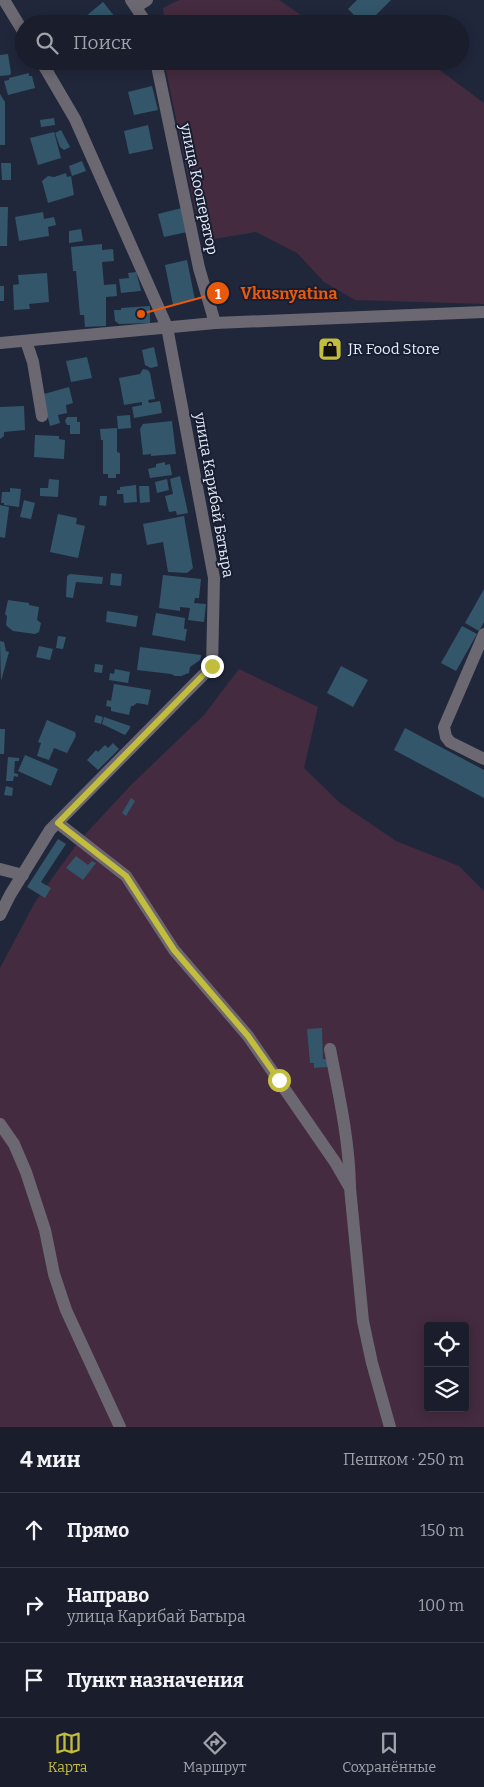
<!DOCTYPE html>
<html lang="ru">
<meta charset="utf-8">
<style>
body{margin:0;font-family:Bitter,serif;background:#222634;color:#f1f3f6}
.controls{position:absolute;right:15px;bottom:15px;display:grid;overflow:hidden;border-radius:5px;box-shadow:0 2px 12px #0003}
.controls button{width:45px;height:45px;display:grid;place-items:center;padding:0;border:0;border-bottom:1px solid #373b48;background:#191d2c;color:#f1f3f6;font:25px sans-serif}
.stop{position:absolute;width:15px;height:15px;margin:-11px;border:4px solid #c3bd3e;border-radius:50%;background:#fff}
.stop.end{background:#c3bd3e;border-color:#fff;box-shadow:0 1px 5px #0008}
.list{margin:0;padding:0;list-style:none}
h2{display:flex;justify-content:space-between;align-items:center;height:65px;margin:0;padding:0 20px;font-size:21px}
h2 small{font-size:16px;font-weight:400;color:#9fa2a9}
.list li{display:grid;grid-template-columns:32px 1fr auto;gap:15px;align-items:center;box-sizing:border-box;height:75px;padding:0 20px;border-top:1px solid #373b48}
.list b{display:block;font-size:19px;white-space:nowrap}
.list p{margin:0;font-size:16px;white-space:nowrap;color:#9fa2a9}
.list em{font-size:16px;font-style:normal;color:#9fa2a9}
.icon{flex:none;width:28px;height:28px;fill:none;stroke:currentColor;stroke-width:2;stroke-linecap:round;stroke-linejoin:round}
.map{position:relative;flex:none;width:484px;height:1427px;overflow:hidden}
.search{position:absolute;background:#191d2c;box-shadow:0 2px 12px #0003;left:15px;right:15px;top:15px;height:55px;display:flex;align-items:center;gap:12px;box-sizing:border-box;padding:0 18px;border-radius:28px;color:#9fa2a9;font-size:19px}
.sheet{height:290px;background:#191d2c}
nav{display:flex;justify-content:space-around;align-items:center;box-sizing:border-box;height:70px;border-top:1px solid #373b48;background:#191d2c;font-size:14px;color:#9fa2a9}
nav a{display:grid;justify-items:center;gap:2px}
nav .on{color:#c3bd3e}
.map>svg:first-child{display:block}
.green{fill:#442b3f;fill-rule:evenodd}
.building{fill:#33566b}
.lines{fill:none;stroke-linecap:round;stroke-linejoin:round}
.minor{stroke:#6c6872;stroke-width:12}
.route{stroke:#c3bd3e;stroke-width:6}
.labels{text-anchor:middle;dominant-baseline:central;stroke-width:4;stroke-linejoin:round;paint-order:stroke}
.street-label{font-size:15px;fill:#e7ecf9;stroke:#181e31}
.poi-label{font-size:15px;fill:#e7ecf9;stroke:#181e31;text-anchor:start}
.leader{fill:none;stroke:#e8590c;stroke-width:2}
.callout-dot{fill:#e8590c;stroke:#181e31;stroke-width:2}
.mark-label{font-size:15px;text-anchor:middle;font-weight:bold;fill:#fff}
.callout-label{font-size:16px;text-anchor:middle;font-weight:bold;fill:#e8590c;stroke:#181e31;stroke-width:4;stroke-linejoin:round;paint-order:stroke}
</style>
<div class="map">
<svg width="484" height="1427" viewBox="0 0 484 1427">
<rect width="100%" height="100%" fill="#21273b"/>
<g class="green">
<polygon points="179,0 279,0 314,24 165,24 163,8"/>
<polygon points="164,61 413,61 437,68 484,103 484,304 355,300 324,282 297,253 256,232 208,240 195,210"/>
<path d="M239,669L318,707L304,768L340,803L396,841L459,866L484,891V1427H0V968L35,902L79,841L131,785L204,715ZM428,1326H465V1408H428Z"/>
</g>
<g class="building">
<polygon points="357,0 391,0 367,24 363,24 348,9"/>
<polygon points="103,2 119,22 117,24 90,24 85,17"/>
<polygon points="8,54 11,73 10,75 0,76 0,55"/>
<polygon points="29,73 29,76 32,76 35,88 8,95 4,81 9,80 9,78"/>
<polygon points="152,86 158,110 134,115 128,92"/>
<polygon points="0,94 5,102 5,145 0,145"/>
<polygon points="54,118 55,125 41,127 40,120"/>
<polygon points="148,125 153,149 129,154 124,131"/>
<polygon points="61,130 70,147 64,150 60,147 55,133"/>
<polygon points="54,132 61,158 38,165 30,138"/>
<polygon points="82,161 86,171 72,176 69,166"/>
<polygon points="1,163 11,163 11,180 2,180"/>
<polygon points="66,173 67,177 71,176 74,195 48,203 42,181 48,176 54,177"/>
<polygon points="0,207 8,207 7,246 0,246"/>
<polygon points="182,208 187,232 164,237 158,214"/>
<polygon points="43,212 44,219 54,217 56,225 48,227 49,236 19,241 15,217"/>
<polygon points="81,229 83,241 69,243 69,231"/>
<polygon points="102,244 102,250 113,249 114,261 102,262 104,285 116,284 117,296 106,297 106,326 85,327 84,315 80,315 76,271 73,271 71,247"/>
<polygon points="187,260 195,300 173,305 165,265"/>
<polygon points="136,272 141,290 140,291 121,293 119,279 129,278 128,273"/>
<polygon points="47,273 49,302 29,304 30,309 14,310 13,285 19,284 18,275"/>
<rect x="0" y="286" width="4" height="15"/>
<polygon points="150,306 150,323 119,324 115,321 114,310 121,310 121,308"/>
<polygon points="154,347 158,366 151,368 145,365 142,350"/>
<polygon points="87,357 92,378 71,382 66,361"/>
<polygon points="143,369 148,370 150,373 155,399 148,400 149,403 160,401 162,413 134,418 132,407 142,405 142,402 124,405 119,378 140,374"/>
<polygon points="69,387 73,403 66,405 67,413 58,415 60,423 50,426 43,398 44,394"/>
<polygon points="24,406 25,430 4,432 4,436 0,439 0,407"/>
<polygon points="130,415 131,428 118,429 117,416"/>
<polygon points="67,417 77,417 77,422 80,422 80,434 70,434 70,425 67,425 65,421"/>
<polygon points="172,421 176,454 151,456 151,454 143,455 140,429 143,424"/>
<polygon points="117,428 117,452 120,453 120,474 116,474 116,478 108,478 108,474 103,474 103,440 101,440 100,429"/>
<polygon points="35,435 59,436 59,439 65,440 64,459 34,457"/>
<polygon points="165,462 165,465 170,464 172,475 150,478 148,469 156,467 156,464"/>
<polygon points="180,476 188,513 177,515 176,511 169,512 165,496 173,494 170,479"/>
<polygon points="49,479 59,480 58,497 40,496 40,488 48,488"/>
<polygon points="167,479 169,490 157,493 155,482"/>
<polygon points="136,485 137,502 124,503 123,494 117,494 117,490 120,490 120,487"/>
<polygon points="139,486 149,486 150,502 140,503"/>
<polygon points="10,488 21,489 19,507 4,505 4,503 1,503 2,492 10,492"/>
<polygon points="100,496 107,496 106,506 99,505"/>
<polygon points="24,500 35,503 31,519 20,517"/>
<polygon points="0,505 9,507 5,538 0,537"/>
<polygon points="58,514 77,518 76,524 85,526 78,558 50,552"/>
<polygon points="184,516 193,568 187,573 168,572 163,542 147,545 143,524"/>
<polygon points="111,573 122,574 121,586 110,585"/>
<polygon points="70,574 103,577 102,584 76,582 73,598 66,597 67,576"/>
<polygon points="163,575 201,579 199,598 195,598 194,603 206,604 204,622 188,620 190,608 180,607 180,611 159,608"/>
<polygon points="484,589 484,622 479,631 465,623"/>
<polygon points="8,600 29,603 29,605 39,607 37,620 41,623 39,632 35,634 13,631 8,627 6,625 7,616 5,614"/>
<polygon points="107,611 138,616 136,627 106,622"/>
<polygon points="156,613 185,618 184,629 187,629 185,641 152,635"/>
<polygon points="462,626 477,634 456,671 441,663"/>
<polygon points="58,636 66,637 63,649 56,648"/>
<polygon points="0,641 4,642 6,651 9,652 1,681"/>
<polygon points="39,646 53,649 50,660 36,657"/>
<polygon points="140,647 201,655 201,657 200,660 190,667 189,673 181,676 175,676 171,674 137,670"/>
<polygon points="95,664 103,665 102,673 94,672"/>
<polygon points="341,666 368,680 353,707 327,693"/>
<polygon points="115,669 130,672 128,683 109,680 110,673 114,674"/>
<polygon points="114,684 151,690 148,705 137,703 133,706 131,706 129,715 111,711 111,707 106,706 107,700 111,701"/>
<polygon points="96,715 103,717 101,724 94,722"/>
<polygon points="104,717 130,726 130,728 125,735 102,724"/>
<polygon points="47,720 75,732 76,736 67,753 54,748 49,760 37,756 41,743 38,742"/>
<polygon points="405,728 484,770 484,798 394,750"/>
<polygon points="0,729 5,729 4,754 0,754"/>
<polygon points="113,743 119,749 98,770 87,760 96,750 98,752 105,745 108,748"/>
<polygon points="25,755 58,769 51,786 18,771"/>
<polygon points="8,757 19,758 19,761 15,761 14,773 18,774 18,777 14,776 13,781 6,781"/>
<polygon points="6,786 13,788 12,796 4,795"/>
<polygon points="131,798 135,801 126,816 122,813"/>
<polygon points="58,839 66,844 41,882 51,888 45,898 27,887"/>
<polygon points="76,856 88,865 92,861 96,863 83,880 66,868"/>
<polygon points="322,1028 323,1059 327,1059 328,1067 314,1068 314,1063 310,1063 307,1029"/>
</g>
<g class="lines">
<g class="minor">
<polyline points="4,0 24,33"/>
<polyline points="131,0 147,24"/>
<polyline points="136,7 147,0"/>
<polyline points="156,61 199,268 215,323"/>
<polyline points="26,341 33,362 42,416"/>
<polyline points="0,343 215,323 484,312"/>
<polyline points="484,634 444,727 446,737 450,742 484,759"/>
<polyline points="58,823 126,876 174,950 248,1036 335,1162 350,1188 363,1321 372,1363 390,1427"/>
<polyline points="0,869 23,875"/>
<polyline points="0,915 10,895 50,830 212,666 214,578 167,327 75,119 41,61"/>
<path d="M330,1049C339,1095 349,1139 350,1186"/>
<polyline points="0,1124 14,1144 26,1172 45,1230 54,1274 66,1310 120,1427"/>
</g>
</g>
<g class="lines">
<polyline class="route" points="212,666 58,823 126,876 174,950 248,1036 279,1080"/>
</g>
<defs>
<g id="shop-square" transform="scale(1.25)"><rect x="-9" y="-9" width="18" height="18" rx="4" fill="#c3bd3e" stroke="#181e31"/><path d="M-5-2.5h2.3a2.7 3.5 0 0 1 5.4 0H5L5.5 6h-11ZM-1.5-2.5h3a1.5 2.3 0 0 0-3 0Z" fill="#111"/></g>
</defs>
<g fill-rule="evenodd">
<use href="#shop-square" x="330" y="349"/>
</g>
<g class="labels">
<g class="street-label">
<text transform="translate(199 189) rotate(78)">улица Кооператор</text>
<text transform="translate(214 495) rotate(80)">улица Карибай Батыра</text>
</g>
<g class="poi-label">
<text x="348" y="349">JR Food Store</text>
</g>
</g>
<path class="leader" d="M141 314L218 293"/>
<g class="callout-dot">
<circle cx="141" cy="314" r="5"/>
<circle cx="218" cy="293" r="12"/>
</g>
<g class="mark-label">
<text x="218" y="299">1</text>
</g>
<g class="callout-label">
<text x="289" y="299">Vkusnyatina</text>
</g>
</svg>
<div class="controls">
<button><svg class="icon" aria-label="locate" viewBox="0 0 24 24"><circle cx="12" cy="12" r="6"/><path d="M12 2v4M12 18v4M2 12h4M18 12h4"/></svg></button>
<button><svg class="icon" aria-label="layers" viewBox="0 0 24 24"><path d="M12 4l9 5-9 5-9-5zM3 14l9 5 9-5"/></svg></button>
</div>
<div class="stop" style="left:279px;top:1080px"></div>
<div class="stop end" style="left:212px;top:666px"></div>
<div class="search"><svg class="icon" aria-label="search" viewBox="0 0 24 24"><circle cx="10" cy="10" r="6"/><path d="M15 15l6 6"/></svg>Поиск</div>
</div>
<section class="sheet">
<h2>4 мин<small>Пешком · 250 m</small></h2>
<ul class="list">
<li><svg class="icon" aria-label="ahead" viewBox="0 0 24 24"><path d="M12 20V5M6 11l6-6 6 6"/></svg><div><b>Прямо</b></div><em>150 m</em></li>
<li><svg class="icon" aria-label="right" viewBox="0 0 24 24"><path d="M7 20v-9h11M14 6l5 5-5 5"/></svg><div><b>Направо</b><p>улица Карибай Батыра</p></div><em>100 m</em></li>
<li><svg class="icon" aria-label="arrive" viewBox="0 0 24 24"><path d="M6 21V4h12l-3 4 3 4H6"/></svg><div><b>Пункт назначения</b></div></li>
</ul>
</section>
<nav>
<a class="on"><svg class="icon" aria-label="map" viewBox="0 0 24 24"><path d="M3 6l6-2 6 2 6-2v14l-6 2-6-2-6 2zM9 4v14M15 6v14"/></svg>Карта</a>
<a><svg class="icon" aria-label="directions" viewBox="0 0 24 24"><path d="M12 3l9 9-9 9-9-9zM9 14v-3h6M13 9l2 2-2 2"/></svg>Маршрут</a>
<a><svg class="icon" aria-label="saved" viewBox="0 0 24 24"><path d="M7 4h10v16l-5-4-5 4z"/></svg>Сохранённые</a>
</nav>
